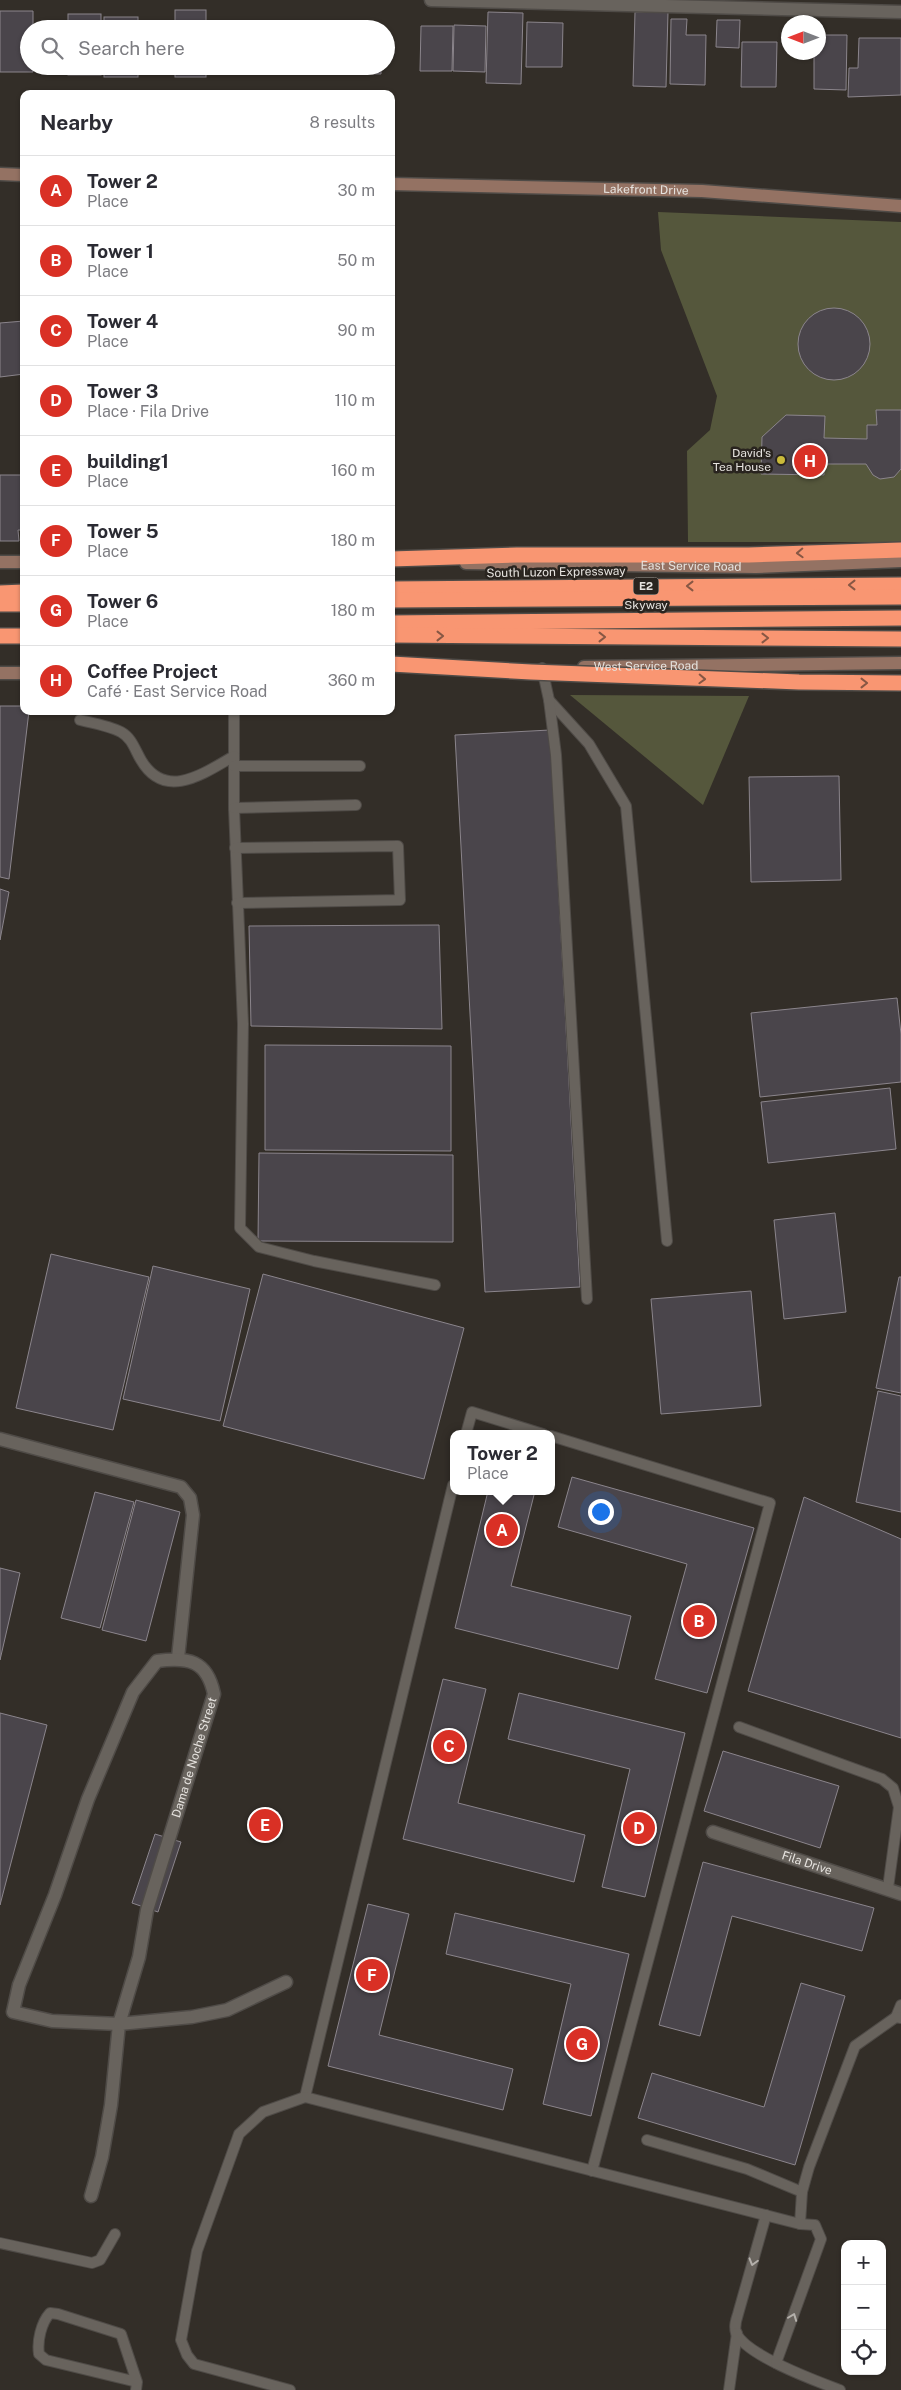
<!DOCTYPE html>
<meta charset="utf-8">
<style>
body{margin:0;font-family:"Public Sans",sans-serif;background:#f7f7f7;color:#2b2b33}
.controls{position:absolute;right:15px;bottom:15px;display:grid;overflow:hidden;border-radius:10px;box-shadow:0 1px 4px #0004}
.controls button{width:45px;height:45px;display:grid;place-items:center;padding:0;border:0;border-bottom:1px solid #e1e1e2;background:#fff;color:#2b2b33;font:25px sans-serif}
.compass{position:absolute;left:781px;top:15px;width:45px;height:45px;border-radius:50%;background:#fff;box-shadow:0 1px 4px #0004;rotate:270deg}
.you{position:absolute;left:600px;top:1511px;width:18px;height:18px;margin:-12px;border:4px solid #fff;border-radius:50%;background:#1a73e8;box-shadow:0 0 0 8px #1a73e833}
.badge{display:grid;place-items:center;width:32px;height:32px;border-radius:50%;background:#d93025;color:#fff;font-size:16px;font-weight:700}
.pin{position:absolute;translate:-50% -50%;border:2px solid #fff;box-shadow:0 1px 5px #0006}
.popup{position:absolute;left:450px;top:1430px;width:105px;height:65px;box-sizing:border-box;display:grid;place-content:center;border-radius:10px;background:#fff;filter:drop-shadow(0 1px 4px #0005);font-size:16px;white-space:nowrap;color:#7c7c81}
.popup b{font-size:19px;color:#2b2b33}
.popup::after{content:'';position:absolute;left:50%;top:100%;margin-left:-10px;border:10px solid transparent;border-top-color:#fff}
.list{margin:0;padding:0;list-style:none}
h2{display:flex;justify-content:space-between;align-items:center;height:65px;margin:0;padding:0 20px;font-size:21px}
h2 small{font-size:16px;font-weight:400;color:#7c7c81}
.list li{display:grid;grid-template-columns:32px 1fr auto;gap:15px;align-items:center;box-sizing:border-box;height:70px;padding:0 20px;border-top:1px solid #e1e1e2}
.list b{display:block;font-size:19px;white-space:nowrap}
.list p{margin:0;font-size:16px;white-space:nowrap;color:#7c7c81}
.list em{font-size:16px;font-style:normal;color:#7c7c81}
.icon{flex:none;width:28px;height:28px;fill:none;stroke:currentColor;stroke-width:2;stroke-linecap:round;stroke-linejoin:round}
.map{position:relative;flex:none;width:901px;height:2390px;overflow:hidden}
.search{position:absolute;background:#fff;box-shadow:0 1px 4px #0004;left:20px;top:20px;width:375px;height:55px;display:flex;align-items:center;gap:12px;box-sizing:border-box;padding:0 18px;border-radius:28px;color:#7c7c81;font-size:19px}
.panel{position:absolute;background:#fff;box-shadow:0 1px 4px #0004;left:20px;top:90px;width:375px;height:625px;border-radius:10px}
.map>svg:first-child{display:block}
.green{fill:#55573c}
.building{fill:#4a454b;stroke:#8b858c}
.lines{fill:none;stroke-linecap:round;stroke-linejoin:round}
.lane-casing{stroke:#4f4b47;stroke-width:12}
.street-casing{stroke:#4f4b47;stroke-width:15}
.secondary-casing{stroke:#4f4b47;stroke-width:15}
.highway-casing{stroke:#4f4b47;stroke-width:18}
.lane{stroke:#68635d;stroke-width:10}
.street{stroke:#68635d;stroke-width:12}
.secondary{stroke:#947263;stroke-width:12}
.highway{stroke:#f99672;stroke-width:15}
.highway-bridge-casing{stroke:#4f4b47;stroke-width:18;stroke-linecap:butt}
.highway-bridge{stroke:#f99672;stroke-width:15}
.oneway{stroke:#875744}
.oneway2{stroke:#b4b0ab}
.poi-dot{fill:#caba3a;stroke:#29241f;stroke-width:2}
.labels{text-anchor:middle;dominant-baseline:central;stroke-width:5;stroke-linejoin:round;paint-order:stroke}
.shield{fill:#29241f;stroke:#adaaa5;stroke-width:1}
.shield-label{font-size:11px;font-weight:bold;fill:#e6e3df}
.street-label{font-size:12px;fill:#e6e3df;stroke:#29241f}
.poi-label{font-size:12px;fill:#e6e3df;stroke:#29241f;text-anchor:end}
</style>
<div class="map">
<svg width="901" height="2390" viewBox="0 0 901 2390">
<rect width="100%" height="100%" fill="#332e28"/>
<g class="green">
<polygon points="658,212 901,222 901,542 688,542 687,451 710,430 717,396 661,250"/>
<polygon points="570,695 749,696 703,805"/>
</g>
<g class="building">
<rect x="175" y="10" width="31" height="19"/>
<polygon points="0,11 33,11 33,29 29,29 29,66 33,66 33,72 0,72"/>
<polygon points="488,12 523,13 521,84 486,83"/>
<polygon points="635,12 668,12 666,87 633,86"/>
<rect x="68" y="14" width="33" height="15"/>
<rect x="104" y="17" width="34" height="12"/>
<polygon points="671,19 687,19 686,35 706,35 705,85 670,84"/>
<polygon points="717,20 740,20 739,48 716,47"/>
<polygon points="527,22 563,23 562,67 526,67"/>
<polygon points="454,25 486,26 485,72 453,71"/>
<polygon points="421,26 453,26 452,71 420,71"/>
<polygon points="818,35 847,35 846,90 814,89 814,52 818,52"/>
<polygon points="859,38 901,38 901,95 848,97 849,68 858,68"/>
<polygon points="742,42 777,42 776,87 741,87"/>
<rect x="68" y="66" width="33" height="9"/>
<rect x="104" y="66" width="34" height="11"/>
<rect x="175" y="66" width="31" height="11"/>
<polygon points="338,66 381,66 381,74 338,73"/>
<circle cx="834" cy="344" r="36"/>
<polygon points="24,321 24,374 0,377 0,323"/>
<polygon points="876,410 901,410 901,469 894,477 880,479 873,475 866,464 824,464 824,475 761,474 762,437 786,415 825,416 824,438 867,439 867,425 877,425"/>
<polygon points="0,475 23,475 24,530 18,530 19,541 0,541"/>
<polygon points="0,706 24,706 24,711 29,711 9,879 0,877"/>
<polygon points="550,730 580,1287 485,1292 455,735"/>
<polygon points="839,776 841,880 751,882 749,777"/>
<polygon points="0,889 9,892 0,940"/>
<polygon points="439,925 442,1029 251,1026 249,926"/>
<polygon points="897,998 901,1034 901,1082 760,1097 751,1013"/>
<polygon points="265,1045 451,1046 451,1151 265,1150"/>
<polygon points="890,1088 896,1149 768,1163 761,1102"/>
<polygon points="259,1153 453,1155 453,1242 258,1241"/>
<polygon points="835,1213 846,1312 784,1319 774,1220"/>
<polygon points="51,1254 149,1277 113,1430 16,1408"/>
<polygon points="153,1266 250,1289 220,1421 123,1399"/>
<polygon points="263,1274 464,1328 424,1479 223,1426"/>
<polygon points="899,1277 901,1277 901,1393 876,1388"/>
<polygon points="751,1291 761,1406 661,1414 651,1299"/>
<polygon points="878,1391 901,1396 901,1512 856,1502"/>
<polygon points="572,1477 754,1528 707,1693 655,1679 687,1564 558,1527"/>
<polygon points="488,1491 535,1491 511,1586 631,1616 618,1669 455,1628"/>
<polygon points="95,1492 134,1502 100,1628 61,1618"/>
<polygon points="804,1497 901,1539 901,1738 748,1691"/>
<polygon points="136,1500 180,1512 146,1641 102,1630"/>
<polygon points="0,1568 20,1573 0,1660"/>
<polygon points="443,1679 486,1689 458,1803 585,1835 574,1882 403,1839"/>
<polygon points="519,1693 685,1733 645,1897 602,1887 630,1769 508,1739"/>
<polygon points="0,1713 47,1725 0,1905"/>
<polygon points="723,1751 839,1786 820,1848 704,1811"/>
<polygon points="278,1812 279,1837 252,1836 252,1813"/>
<polygon points="155,1834 181,1842 158,1912 132,1903"/>
<polygon points="703,1862 874,1908 862,1951 732,1916 700,2036 659,2025"/>
<polygon points="368,1904 409,1914 379,2035 513,2069 503,2110 328,2066"/>
<polygon points="455,1913 629,1954 591,2116 543,2104 571,1984 446,1954"/>
<polygon points="801,1983 845,1996 795,2165 638,2118 652,2073 764,2107"/>
</g>
<g class="lines">
<g class="lane-casing">
<g id="lane">
<polyline points="542,668 549,700 589,744 626,806 667,1241"/>
<polyline points="549,700 556,755 587,1299"/>
<polyline points="234,711 234,808 243,1024 240,1228 259,1247 314,1261 435,1285"/>
<path d="M80,720C93,723 110,726 121,732C132,738 135,750 141,760C165,801 203,774 234,756"/>
<polyline points="234,766 360,766"/>
<polyline points="234,808 356,805"/>
<polyline points="235,848 398,846 400,900 237,903"/>
<polyline points="466,1434 472,1412 543,1434"/>
<polyline points="551,1436 770,1503 592,2171"/>
<polyline points="739,1727 882,1779 893,1788 899,1807 888,1888"/>
<polyline points="896,2017 901,2005"/>
<polyline points="305,2097 453,1485"/>
<polyline points="647,2140 747,2169 802,2192"/>
<path d="M766,2215L738,2314C736,2320 734,2326 736,2333C747,2356 816,2381 840,2390"/>
<polyline points="800,2224 802,2192 809,2167 855,2046 896,2017 901,2018"/>
<polyline points="0,2243 92,2263 100,2260 115,2234"/>
<path d="M136,2390L137,2382L121,2334L58,2314L50,2313C41,2323 37,2341 39,2354L46,2360L137,2382"/>
<polyline points="290,2390 194,2364 187,2355 181,2340 197,2251 239,2134 263,2112 305,2097 800,2224 815,2225 821,2239 776,2363"/>
<polyline points="729,2390 737,2333"/>
</g>
</g>
<g class="street-casing">
<g id="street">
<polyline points="431,0 901,12"/>
<polyline points="0,1439 181,1487 190,1498 193,1515 178,1658"/>
<path id="s1" d="M713,1832L901,1894"/>
<path id="s2" d="M91,2196L102,2157L111,2105L119,2024L139,1957L147,1910L214,1694C207,1660 188,1657 157,1661L133,1692L88,1799L55,1895L19,1985L13,2012L52,2021L119,2024L192,2017L227,2010L286,1982"/>
</g>
</g>
<g class="secondary-casing">
<g id="secondary">
<polyline points="0,174 24,175"/>
<path id="s3" d="M391,184L702,191L901,206"/>
<polyline points="0,562 24,562"/>
<path id="s4" d="M466,563L756,567L901,561"/>
<path id="s5" d="M584,667L901,663"/>
<polyline points="0,673 24,673"/>
</g>
</g>
<g class="highway-casing">
<g id="highway">
<polyline points="391,559 517,555 749,555 901,550"/>
<polyline points="391,589 901,585"/>
<polyline points="0,593 24,592"/>
<polyline points="391,600 901,597"/>
<polyline points="0,604 24,604"/>
<polyline points="391,623 901,618"/>
<polyline points="391,635 901,639"/>
<polyline points="0,636 24,636"/>
</g>
</g>
<use href="#lane" class="lane"/>
<use href="#street" class="street"/>
<use href="#secondary" class="secondary"/>
<use href="#highway" class="highway"/>
<g class="highway-bridge-casing">
<polyline id="highway-bridge" points="391,664 531,672 799,682 901,683"/>
</g>
<use href="#highway-bridge" class="highway-bridge"/>
</g>
<defs><path id="oneway-chevron" d="M-2-3.5L2.5 0L-2 3.5" fill="none" stroke-width="1.6" stroke-linecap="round" stroke-linejoin="round" transform="scale(1.25)"/></defs>
<g class="oneway">
<use href="#oneway-chevron" transform="translate(800 553) rotate(178)"/>
<use href="#oneway-chevron" transform="translate(852 585) rotate(180)"/>
<use href="#oneway-chevron" transform="translate(690 586) rotate(180)"/>
<use href="#oneway-chevron" transform="translate(440 636)"/>
<use href="#oneway-chevron" transform="translate(602 637)"/>
<use href="#oneway-chevron" transform="translate(765 638)"/>
<use href="#oneway-chevron" transform="translate(702 679) rotate(2)"/>
<use href="#oneway-chevron" transform="translate(864 683)"/>
</g>
<g class="oneway2">
<use href="#oneway-chevron" transform="translate(753 2262) rotate(106)"/>
<use href="#oneway-chevron" transform="translate(793 2317) rotate(-69)"/>
</g>
<circle class="poi-dot" cx="781" cy="460" r="5"/>
<g class="labels">
<rect class="shield" x="633.5" y="577.5" width="25" height="17" rx="4"/>
<g class="shield-label">
<text x="646" y="586">E2</text>
</g>
<g class="street-label">
<text stroke="none"><textPath href="#s3" startOffset="255">Lakefront Drive</textPath></text>
<text stroke="none"><textPath href="#s4" startOffset="225">East Service Road</textPath></text>
<text transform="translate(556 572) rotate(-1)">South Luzon Expressway</text>
<text x="646" y="605">Skyway</text>
<text stroke="none"><textPath href="#s5" startOffset="62">West Service Road</textPath></text>
<text stroke="none"><textPath href="#s2" startOffset="452">Dama de Noche Street</textPath></text>
<text stroke="none"><textPath href="#s1" startOffset="99">Fila Drive</textPath></text>
</g>
<g class="poi-label">
<text x="771" y="453">David's<tspan x="771" dy="14">Tea House</tspan></text>
</g>
</g>
</svg>
<div class="controls">
<button>+</button>
<button>−</button>
<button><svg class="icon" aria-label="locate" viewBox="0 0 24 24"><circle cx="12" cy="12" r="6"/><path d="M12 2v4M12 18v4M2 12h4M18 12h4"/></svg></button>
</div>
<svg class="compass" viewBox="-18 -18 36 36"><path d="M0-13l5 13h-10z" fill="#e53935"/><path d="M0 13l5-13h-10z" fill="#7c7c81"/></svg>
<div class="you"></div>
<div class="pin badge" style="left:502px;top:1530px">A</div>
<div class="popup"><b>Tower 2</b>Place</div>
<div class="pin badge" style="left:699px;top:1621px">B</div>
<div class="pin badge" style="left:449px;top:1746px">C</div>
<div class="pin badge" style="left:639px;top:1828px">D</div>
<div class="pin badge" style="left:265px;top:1825px">E</div>
<div class="pin badge" style="left:372px;top:1975px">F</div>
<div class="pin badge" style="left:582px;top:2044px">G</div>
<div class="pin badge" style="left:810px;top:461px">H</div>
<div class="search"><svg class="icon" aria-label="search" viewBox="0 0 24 24"><circle cx="10" cy="10" r="6"/><path d="M15 15l6 6"/></svg>Search here</div>
<section class="panel">
<h2>Nearby<small>8 results</small></h2>
<ul class="list">
<li><span class="badge">A</span><div><b>Tower 2</b><p>Place</p></div><em>30 m</em></li>
<li><span class="badge">B</span><div><b>Tower 1</b><p>Place</p></div><em>50 m</em></li>
<li><span class="badge">C</span><div><b>Tower 4</b><p>Place</p></div><em>90 m</em></li>
<li><span class="badge">D</span><div><b>Tower 3</b><p>Place · Fila Drive</p></div><em>110 m</em></li>
<li><span class="badge">E</span><div><b>building1</b><p>Place</p></div><em>160 m</em></li>
<li><span class="badge">F</span><div><b>Tower 5</b><p>Place</p></div><em>180 m</em></li>
<li><span class="badge">G</span><div><b>Tower 6</b><p>Place</p></div><em>180 m</em></li>
<li><span class="badge">H</span><div><b>Coffee Project</b><p>Café · East Service Road</p></div><em>360 m</em></li>
</ul>
</section>
</div>
